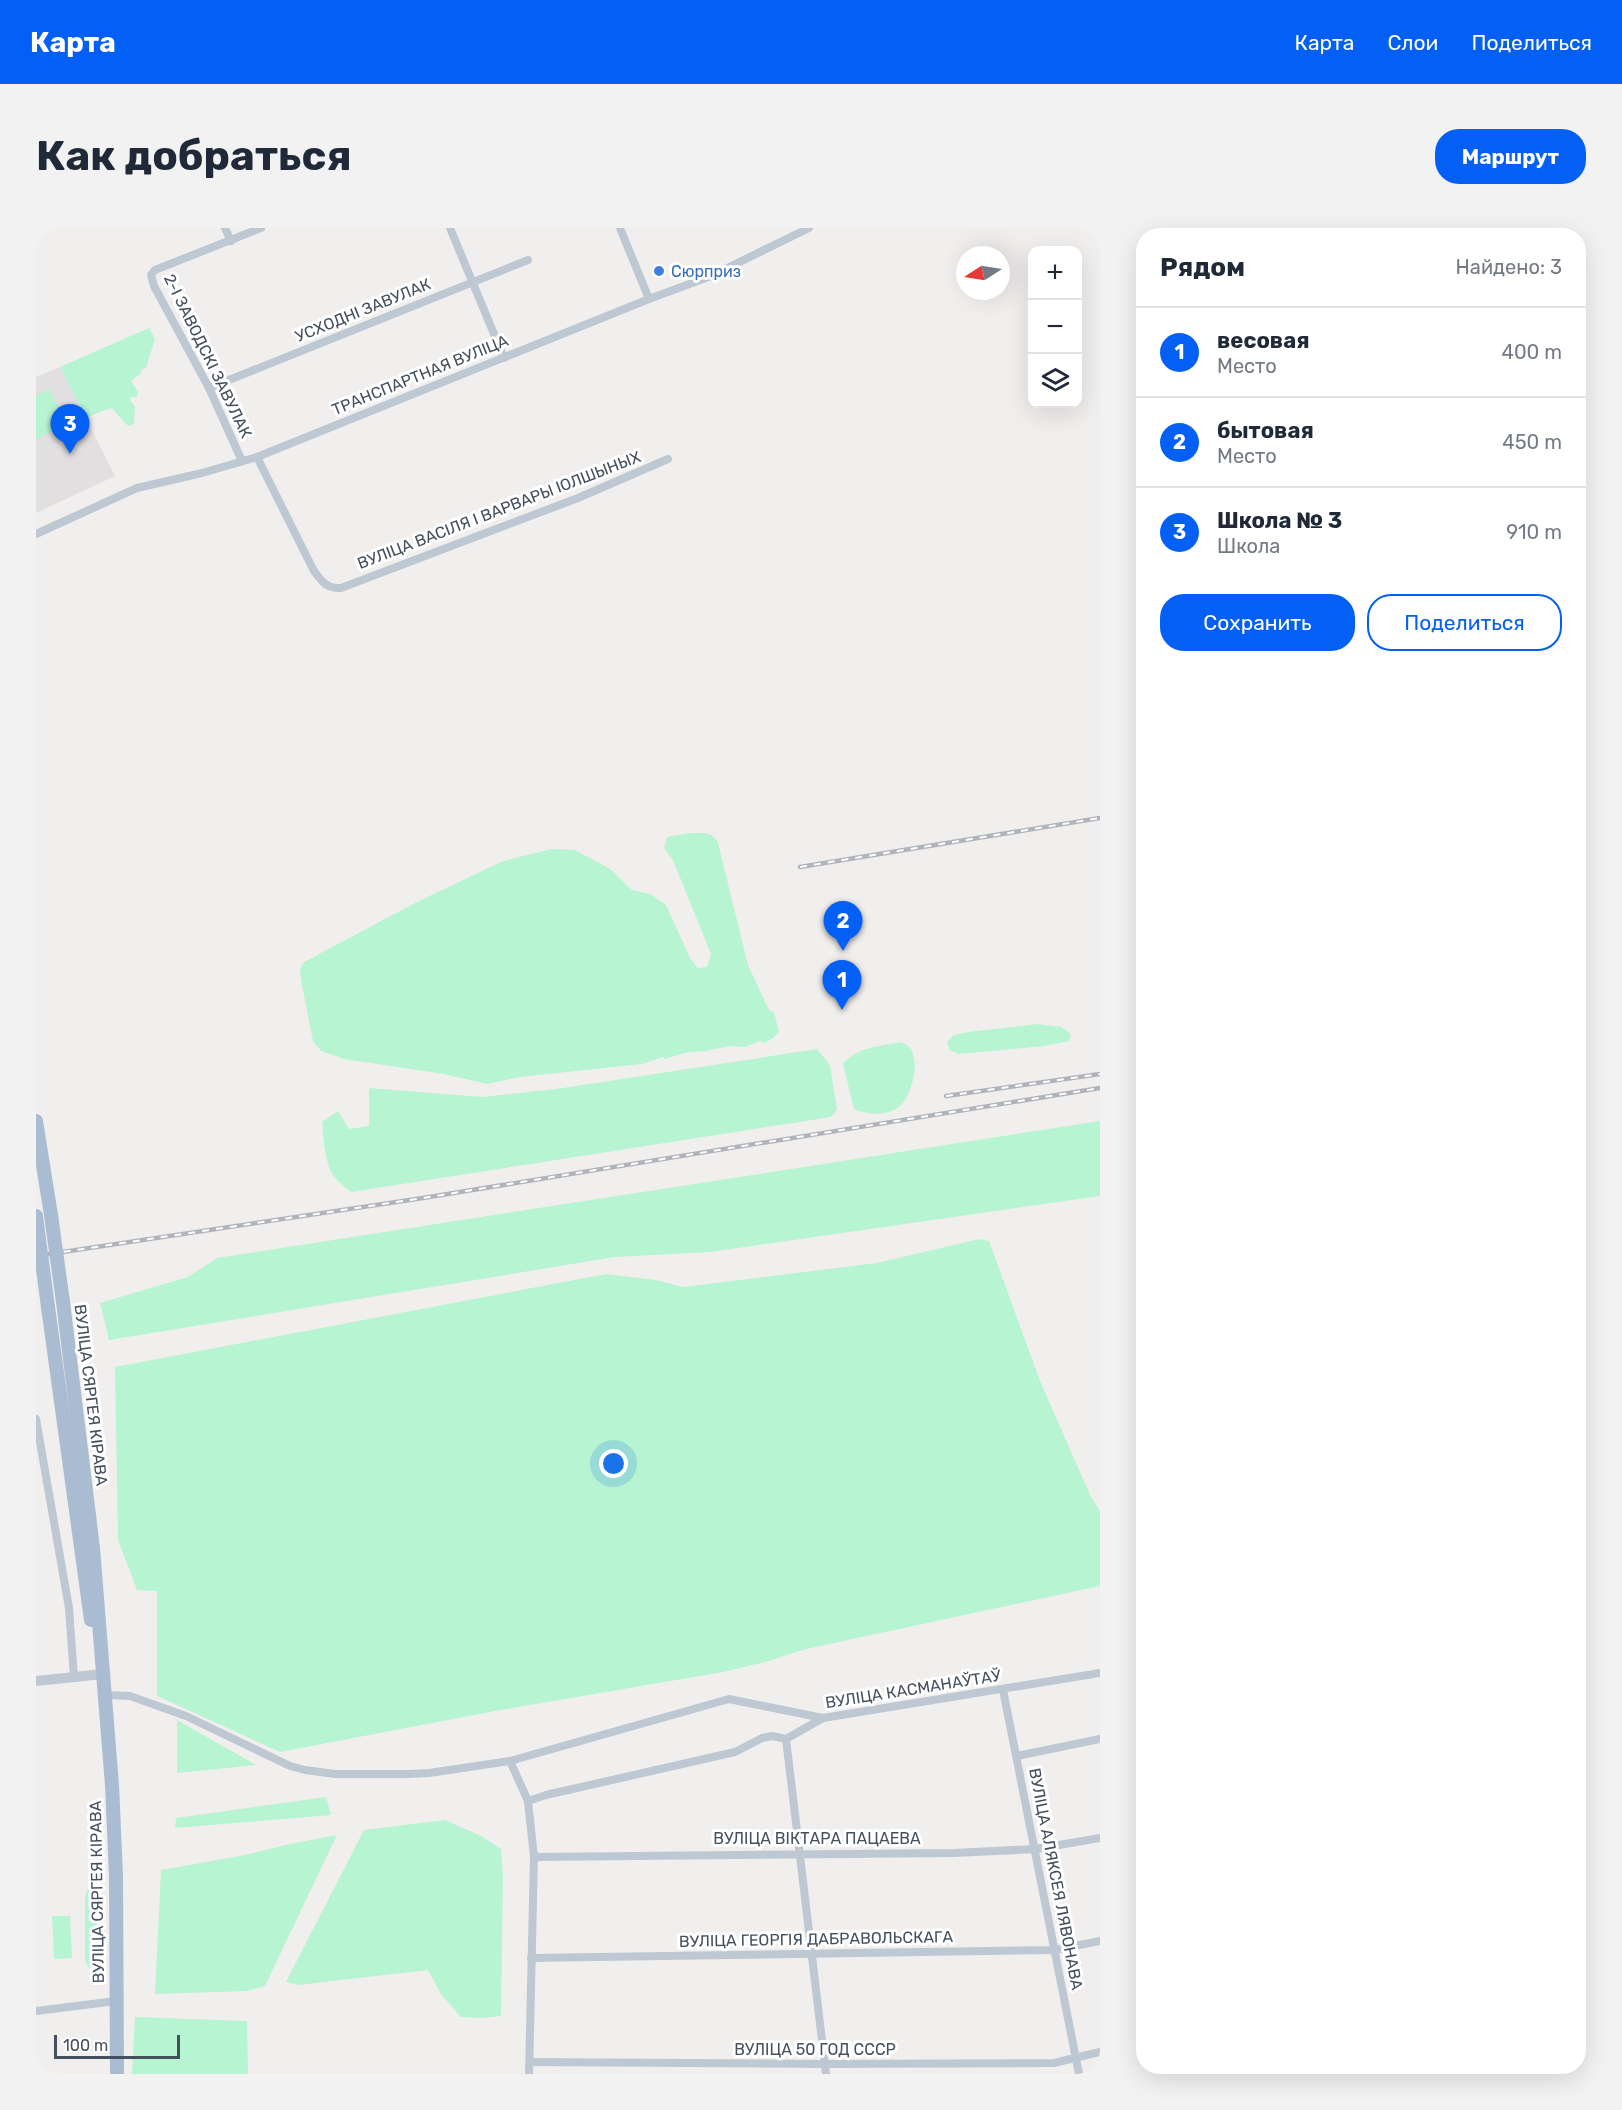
<!DOCTYPE html>
<html lang="ru">
<meta charset="utf-8">
<style>
body{margin:0;font-family:Rubik,sans-serif;background:#f2f2f3;color:#1f2937}
.controls{position:absolute;right:18px;top:18px;display:grid;overflow:hidden;border-radius:12px;box-shadow:0 6px 24px #0002}
.controls button{width:54px;height:54px;display:grid;place-items:center;padding:0;border:0;border-bottom:2px solid #e0e1e3;background:#fff;color:#1f2937;font:30px sans-serif}
.compass{position:absolute;left:920px;top:18px;width:54px;height:54px;border-radius:50%;background:#fff;box-shadow:0 6px 24px #0002;rotate:258deg}
.scale{position:absolute;left:18px;bottom:15px;width:126px;box-sizing:border-box;padding-left:6px;border:3px solid #44505e;border-top:0;font-size:16px;line-height:21px;white-space:nowrap;color:#44505e;-webkit-text-stroke:4px #fff;paint-order:stroke}
.you{position:absolute;left:578px;top:1236px;width:21px;height:21px;margin:-15px;border:4px solid #fff;border-radius:50%;background:#1a73e8;box-shadow:0 0 0 9px #1a73e833}
.badge{display:grid;place-items:center;width:39px;height:39px;border-radius:50%;background:#0460f5;color:#fff;font-size:20px;font-weight:700}
.pin{position:absolute;translate:-50% -50px;filter:drop-shadow(0 2px 3px #0008)}
.pin::after{content:'';position:absolute;top:32px;width:21px;height:18px;background:inherit;clip-path:polygon(0 0,100% 0,50% 100%)}
.list{margin:0;padding:0;list-style:none}
h2{display:flex;justify-content:space-between;align-items:center;height:78px;margin:0;padding:0 24px;font-size:26px}
h2 small{font-size:20px;font-weight:400;color:#747a83}
.list li{display:grid;grid-template-columns:39px 1fr auto;gap:18px;align-items:center;box-sizing:border-box;height:90px;padding:0 24px;border-top:2px solid #e0e1e3}
.list b{display:block;font-size:22px;white-space:nowrap}
.list p{margin:0;font-size:20px;white-space:nowrap;color:#747a83}
.list em{font-size:20px;font-style:normal;color:#747a83}
.actions{display:flex;gap:12px;padding:18px 24px}
.actions a{flex:1;padding:14px 0;border:2px solid #0460f5;border-radius:24px;text-align:center;font-size:21px;color:#0460f5}
.actions .main{background:#0460f5;color:#fff}
.icon{flex:none;width:33px;height:33px;fill:none;stroke:currentColor;stroke-width:2;stroke-linecap:round;stroke-linejoin:round}
.map{position:relative;flex:none;width:1064px;height:1846px;overflow:hidden;border-radius:24px}
header{display:flex;align-items:center;gap:36px;box-sizing:border-box;height:84px;padding:0 30px;background:#0460f5;color:#fff}
header strong{font-size:28px}
nav{display:flex;gap:33px;margin-inline-start:auto;font-size:21px}
.intro{display:flex;align-items:center;justify-content:space-between;box-sizing:border-box;height:144px;padding:0 36px}
h1{margin:0;font-size:42px}
.button{padding:15px 27px;border-radius:24px;background:#0460f5;color:#fff;font-size:21px;font-weight:700}
main{display:flex;gap:36px;padding:0 36px}
aside{flex:1;background:#fff;border-radius:24px;box-shadow:0 6px 24px #0002}
.map>svg:first-child{display:block}
.education{fill:#e2dfe0}
.green{fill:#b7f4d2}
.lines{fill:none;stroke-linecap:round;stroke-linejoin:round}
.minor{stroke:#bdc8d2;stroke-width:8}
.tertiary{stroke:#bdc8d2;stroke-width:10}
.primary{stroke:#aabcd1;stroke-width:14}
.rail-casing{stroke:#afb3ba;stroke-width:4.5}
.rail{stroke:#fff;stroke-width:2;stroke-dasharray:7;stroke-linecap:butt}
.primary-bridge{stroke:#aabcd1;stroke-width:14}
.shop-dot{fill:#3f7fe0;stroke:#fff;stroke-width:2}
.labels{text-anchor:middle;dominant-baseline:central;stroke-width:6;stroke-linejoin:round;paint-order:stroke}
.shop-label{font-size:16px;fill:#366cbe;stroke:#fff;text-anchor:start}
.street-label{font-size:16px;fill:#44505e;stroke:#fff}
</style>
<header>
<strong>Карта</strong>
<nav><a>Карта</a><a>Слои</a><a>Поделиться</a></nav>
</header>
<div class="intro"><h1>Как добраться</h1><a class="button">Маршрут</a></div>
<main>
<div class="map">
<svg width="1064" height="1846" viewBox="0 0 1064 1846">
<rect width="100%" height="100%" fill="#f1eeee"/>
<polygon class="education" points="24,139 79,248 0,285 0,149"/>
<g class="green">
<path d="M113,100L119,111L110,140L106,141L104,146L95,153L102,164L101,169H95L94,172L99,179L98,195L95,198L91,197L76,180C66,183 59,186 50,190L24,139Z"/>
<polygon points="14,161 30,197 0,211 0,167"/>
<path d="M655,605C667,605 677,603 682,615L712,737L733,782L738,784L743,804L736,811L728,815L723,813L709,819L694,818L669,823L648,825L629,831L627,829L606,836L484,849L451,856L408,846L308,831L285,823L277,813L265,752L264,741L268,734L381,674L467,633L515,621L539,622L574,641L596,662L614,666L630,677L654,730L662,740L671,739L675,726L637,632L628,620L631,609Z"/>
<polygon points="1002,796 1025,799 1035,806 1033,813 1008,818 923,826 914,822 911,814 918,807 932,804"/>
<path d="M865,814C888,821 878,862 866,876C854,889 831,887 818,881L807,836C821,819 845,818 865,814Z"/>
<path d="M781,821L794,837L801,882L795,889L315,964C310,960 304,956 300,951C288,936 288,912 286,894L302,883L313,901L333,898V860L447,869L527,860Z"/>
<polygon points="1064,893 1064,968 674,1024 579,1029 73,1112 64,1075 152,1049 181,1030"/>
<polygon points="943,1011 953,1013 1004,1153 1055,1269 1064,1283 1064,1358 770,1421 729,1434 687,1444 459,1483 244,1524 121,1468 121,1363 101,1362 82,1312 79,1139 570,1046 620,1052 647,1059 841,1035"/>
<polygon points="141,1492 220,1537 141,1545"/>
<polygon points="290,1569 295,1587 139,1600 140,1590"/>
<polygon points="409,1592 445,1608 465,1621 467,1648 465,1788 445,1790 425,1789 405,1766 392,1742 262,1757 250,1754 328,1602"/>
<polygon points="301,1607 229,1758 211,1763 119,1766 125,1642 204,1628 254,1616"/>
<polygon points="56,1659 61,1659 64,1663 65,1734 58,1741 52,1739 49,1732 49,1669 51,1662"/>
<polygon points="16,1688 34,1688 36,1730 18,1731"/>
<polygon points="99,1789 211,1793 212,1846 96,1846"/>
</g>
<g class="lines">
<g class="minor">
<polyline points="189,0 195,13"/>
<polyline points="414,0 468,130"/>
<polyline points="584,0 613,71"/>
<polyline points="173,160 492,32"/>
<path d="M221,229L278,343C286,354 291,361 305,360L542,270L632,231"/>
<polyline points="206,233 173,160 118,58 115,47 119,42 225,0"/>
<polyline points="0,306 101,260 166,245 221,229 613,71 675,48 773,0"/>
<polyline points="0,1191 33,1380 38,1450"/>
<polyline points="967,1462 1043,1846"/>
<polyline points="69,1467 94,1468 150,1488 254,1538 269,1542 299,1546 372,1546 393,1545 474,1533 693,1471 787,1490"/>
<polyline points="750,1511 790,1846"/>
<polyline points="981,1528 1064,1511"/>
<polyline points="474,1533 492,1573 498,1629 493,1846"/>
<polyline points="492,1573 510,1567 699,1524 726,1510 736,1508 750,1511 787,1490 1064,1445"/>
<polyline points="498,1629 918,1625 1000,1621 1064,1610"/>
<polyline points="495,1730 1018,1722 1064,1713"/>
<polyline points="0,1783 80,1773"/>
<polyline points="494,1834 788,1836 1018,1835 1064,1824"/>
</g>
<polyline class="tertiary" points="0,1453 67,1446"/>
<g class="primary">
<polyline points="0,893 15,987"/>
<polyline points="27,1074 57,1320 76,1557 80,1648 81,1846"/>
<polyline points="12,1079 55,1392"/>
</g>
<g class="rail-casing">
<g id="rail">
<polyline points="764,639 1064,590"/>
<polyline points="910,868 1064,846"/>
<polyline points="0,1028 387,970 1064,860"/>
</g>
</g>
<use href="#rail" class="rail"/>
<g class="primary-bridge">
<polyline points="15,987 27,1074"/>
<polyline points="0,988 12,1079"/>
</g>
</g>
<circle class="shop-dot" cx="623" cy="43" r="6"/>
<g class="labels">
<g class="shop-label">
<text x="635" y="43">Сюрприз</text>
</g>
<g class="street-label">
<text transform="translate(327 82) rotate(-22)">УСХОДНІ ЗАВУЛАК</text>
<text transform="translate(172 128) rotate(64)">2-І ЗАВОДСКІ ЗАВУЛАК</text>
<text transform="translate(384 147) rotate(-22)">ТРАНСПАРТНАЯ ВУЛІЦА</text>
<text transform="translate(463 282) rotate(-21)">ВУЛІЦА ВАСІЛЯ І ВАРВАРЫ ІОЛШЫНЫХ</text>
<text transform="translate(55 1167) rotate(83)">ВУЛІЦА СЯРГЕЯ КІРАВА</text>
<text transform="translate(877 1461) rotate(-9)">ВУЛІЦА КАСМАНАЎТАЎ</text>
<text x="781" y="1610">ВУЛІЦА ВІКТАРА ПАЦАЕВА</text>
<text transform="translate(1020 1651) rotate(79)">ВУЛІЦА АЛЯКСЕЯ ЛЯВОНАВА</text>
<text transform="translate(61 1664) rotate(-91)">ВУЛІЦА СЯРГЕЯ КІРАВА</text>
<text transform="translate(780 1711) rotate(-1)">ВУЛІЦА ГЕОРГІЯ ДАБРАВОЛЬСКАГА</text>
<text x="779" y="1821">ВУЛІЦА 50 ГОД СССР</text>
</g>
</g>
</svg>
<div class="controls">
<button>+</button>
<button>−</button>
<button><svg class="icon" aria-label="layers" viewBox="0 0 24 24"><path d="M12 4l9 5-9 5-9-5zM3 14l9 5 9-5"/></svg></button>
</div>
<svg class="compass" viewBox="-18 -18 36 36"><path d="M0-13l5 13h-10z" fill="#e53935"/><path d="M0 13l5-13h-10z" fill="#747a83"/></svg>
<div class="scale">100 m</div>
<div class="you"></div>
<div class="pin badge" style="left:806px;top:782px">1</div>
<div class="pin badge" style="left:807px;top:723px">2</div>
<div class="pin badge" style="left:34px;top:226px">3</div>
</div>
<aside>
<h2>Рядом<small>Найдено: 3</small></h2>
<ul class="list">
<li><span class="badge">1</span><div><b>весовая</b><p>Место</p></div><em>400 m</em></li>
<li><span class="badge">2</span><div><b>бытовая</b><p>Место</p></div><em>450 m</em></li>
<li><span class="badge">3</span><div><b>Школа № 3</b><p>Школа</p></div><em>910 m</em></li>
</ul>
<div class="actions"><a class="main">Сохранить</a><a>Поделиться</a></div>
</aside>
</main>
